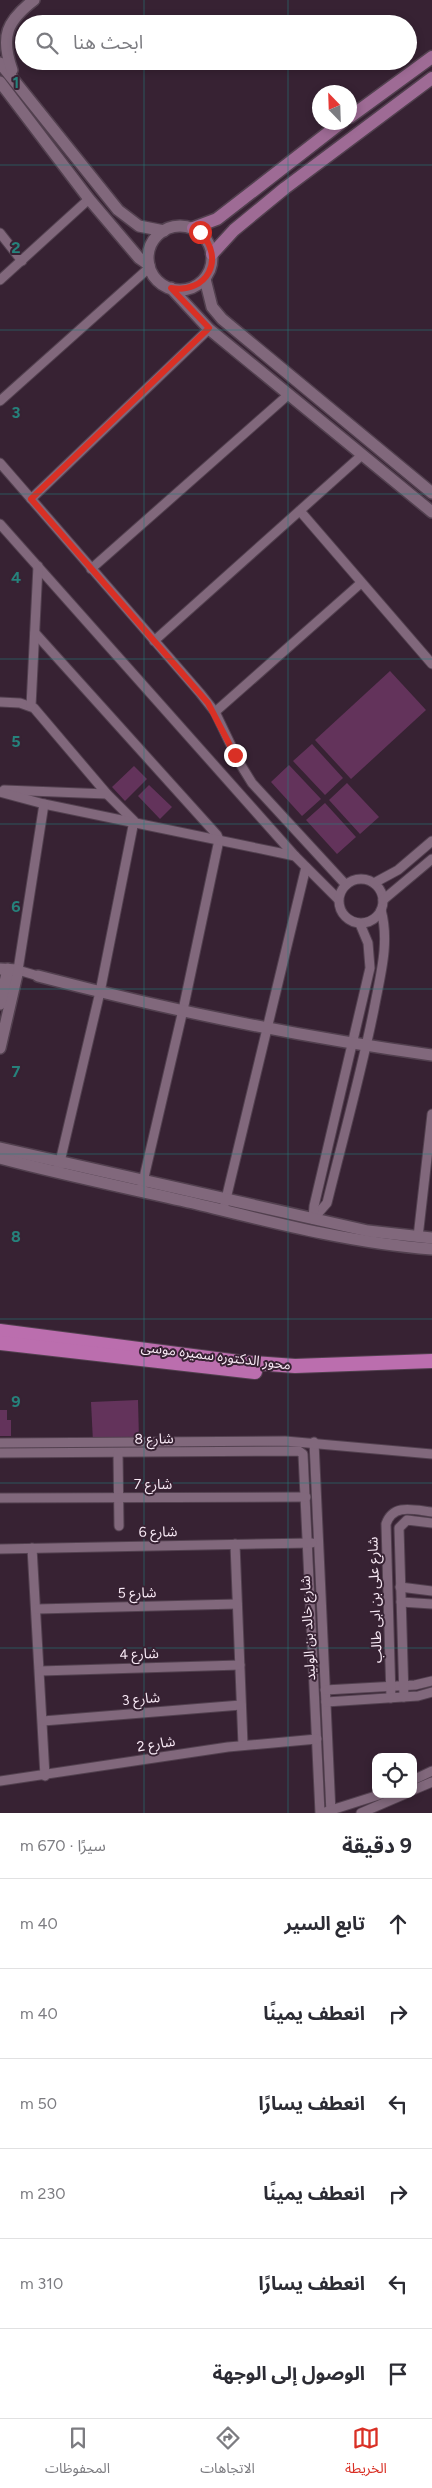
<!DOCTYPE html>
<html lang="ar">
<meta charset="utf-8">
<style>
body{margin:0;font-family:Figtree,"Noto Sans Arabic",sans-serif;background:#f7f7f7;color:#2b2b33;direction:rtl}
.controls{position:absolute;right:15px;bottom:15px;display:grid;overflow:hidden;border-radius:10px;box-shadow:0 2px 8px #0003}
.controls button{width:45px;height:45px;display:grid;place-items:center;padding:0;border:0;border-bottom:1px solid #e1e1e2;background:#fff;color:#2b2b33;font:25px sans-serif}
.compass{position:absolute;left:312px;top:85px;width:45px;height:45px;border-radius:50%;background:#fff;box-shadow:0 2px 8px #0003;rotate:337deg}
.stop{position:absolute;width:15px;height:15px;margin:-11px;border:4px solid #d93025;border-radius:50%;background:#fff}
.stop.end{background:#d93025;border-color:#fff;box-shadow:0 1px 5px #0008}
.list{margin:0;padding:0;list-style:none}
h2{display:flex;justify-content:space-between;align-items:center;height:65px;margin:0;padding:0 20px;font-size:21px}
h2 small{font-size:16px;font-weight:400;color:#7c7c81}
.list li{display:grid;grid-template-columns:32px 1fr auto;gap:15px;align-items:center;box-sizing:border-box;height:90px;padding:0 20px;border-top:1px solid #e1e1e2}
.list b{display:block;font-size:19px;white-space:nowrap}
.list em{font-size:16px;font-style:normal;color:#7c7c81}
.icon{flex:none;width:28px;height:28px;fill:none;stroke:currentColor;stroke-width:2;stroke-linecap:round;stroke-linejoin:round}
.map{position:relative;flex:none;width:432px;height:1813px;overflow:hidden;direction:ltr}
.search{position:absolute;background:#fff;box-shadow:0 2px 8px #0003;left:15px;right:15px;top:15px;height:55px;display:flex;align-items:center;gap:12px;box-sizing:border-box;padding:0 18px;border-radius:28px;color:#7c7c81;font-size:19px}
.sheet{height:605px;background:#fff}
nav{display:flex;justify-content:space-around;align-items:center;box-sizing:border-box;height:70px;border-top:1px solid #e1e1e2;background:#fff;font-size:14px;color:#7c7c81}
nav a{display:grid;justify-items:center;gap:2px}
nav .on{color:#d93025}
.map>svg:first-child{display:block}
.green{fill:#63335b}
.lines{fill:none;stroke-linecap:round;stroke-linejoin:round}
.minor-casing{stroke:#52404f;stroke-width:11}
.tertiary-casing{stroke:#52404f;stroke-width:14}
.secondary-casing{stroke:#52404f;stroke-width:15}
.primary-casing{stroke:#52404f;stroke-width:16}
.minor{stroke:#81687c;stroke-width:9}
.tertiary{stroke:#81687c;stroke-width:11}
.secondary{stroke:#9e6b95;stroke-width:12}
.primary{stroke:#bb6eae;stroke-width:14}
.route{stroke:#d93025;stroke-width:6}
.grid{fill:none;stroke:#26827c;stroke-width:1;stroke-opacity:0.55}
.labels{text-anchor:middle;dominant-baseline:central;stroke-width:4;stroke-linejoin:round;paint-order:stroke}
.street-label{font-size:14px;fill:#f8e9f5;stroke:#372233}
.grid-label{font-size:16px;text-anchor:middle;font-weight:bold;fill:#26827c;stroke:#372233;stroke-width:4;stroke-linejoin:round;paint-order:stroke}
</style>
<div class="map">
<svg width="432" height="1813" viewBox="0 0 432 1813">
<rect width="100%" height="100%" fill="#372233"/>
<g class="green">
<polygon points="390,671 426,710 351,779 315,740"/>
<polygon points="312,744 343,778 325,795 293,761"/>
<polygon points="289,765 321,799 302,816 271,782"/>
<polygon points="134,766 147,779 125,801 112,787"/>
<polygon points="347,783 379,817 360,834 329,800"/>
<polygon points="149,785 172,807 160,819 138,796"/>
<polygon points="325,803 356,837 337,854 306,820"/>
<polygon points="138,1400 139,1440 93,1442 91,1402"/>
<polygon points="0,1410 7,1410 7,1420 11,1420 11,1436 0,1436"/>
</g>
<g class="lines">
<g class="minor-casing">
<g id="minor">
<polyline points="0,233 22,261"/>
<polyline points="0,280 89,199"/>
<polyline points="0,401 150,267"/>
<polyline points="0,463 200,693 215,712 239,762 252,783 346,885"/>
<polyline points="31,499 209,329"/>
<polyline points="300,511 432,664"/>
<polyline points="0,524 295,856 338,899"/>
<polyline points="91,569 288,395"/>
<polyline points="35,633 217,835 219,840 183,1010 142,1186"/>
<polyline points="154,641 362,455"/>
<polyline points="0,702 20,703 34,708 107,794 134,821 100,992 59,1166"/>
<polyline points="31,706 38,566"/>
<polyline points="215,712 361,583"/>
<polyline points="4,790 107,794"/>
<polyline points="0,792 44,804 295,856"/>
<circle cx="361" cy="901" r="22"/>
<polyline points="374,883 398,870 432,841"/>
<polyline points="383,900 432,859"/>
<polyline points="38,976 18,970 44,804"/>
<polyline points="225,1203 306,867"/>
<path d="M313,1219L327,1203C343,1138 361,1074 374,1009C380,976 390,943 381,910"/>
<polyline points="313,1219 314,1206 370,968 368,943 360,924"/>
<polyline points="418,1237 432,1114"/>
<polyline points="314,1442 331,1813"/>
<polyline points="0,1443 285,1441 432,1454"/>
<polyline points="0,1453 299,1451 303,1454 320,1813"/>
<polyline points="118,1453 119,1526"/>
<polyline points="0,1498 306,1497"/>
<polyline points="235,1544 243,1745"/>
<polyline points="32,1548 45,1776"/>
<polyline points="0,1549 312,1543"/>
<polyline points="400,1587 432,1591"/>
<polyline points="401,1602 432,1604"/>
<polyline points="37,1609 237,1604"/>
<polyline points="40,1671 240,1665"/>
<polyline points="325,1690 415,1685 432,1681"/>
<polyline points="404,1697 399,1528 407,1520 432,1523"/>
<path d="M391,1698L386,1524C393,1503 414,1510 432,1512"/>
<polyline points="326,1702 418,1696 432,1692"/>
<polyline points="43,1721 241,1705"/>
<polyline points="413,1780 432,1771"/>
<polyline points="0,1781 228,1747 317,1739"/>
<polyline points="413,1790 432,1782"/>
<polyline points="325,1812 382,1794"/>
<polyline points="361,1813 405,1794"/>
</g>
</g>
<g class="tertiary-casing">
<g id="tertiary">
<polyline points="0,63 118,210 139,226 164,231"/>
<path d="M12,70C0,36 7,21 34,0"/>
<polyline points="0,82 89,199 139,258 149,265"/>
<circle cx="180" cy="258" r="32"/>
<polyline points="205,279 212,307 222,319 432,493"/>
<polyline points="171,288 209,329 432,512"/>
<polyline points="0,969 18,970 0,1048"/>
<path d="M38,976C168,1010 299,1037 432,1055"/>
<polyline points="0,1004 8,969"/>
<polyline points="0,1148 368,1231 432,1238"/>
<path d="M0,1158C64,1175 128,1188 193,1203C271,1222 351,1243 432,1249"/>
</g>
</g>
<g class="secondary-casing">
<g id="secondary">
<polyline points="350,117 432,57"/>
<polyline points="193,228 217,219 342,122"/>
<polyline points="212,254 234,230 285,188 432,78"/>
</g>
</g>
<g class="primary-casing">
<g id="primary">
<polyline points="0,1331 239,1362 295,1366 432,1361"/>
<polyline points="0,1343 255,1372"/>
</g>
</g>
<use href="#minor" class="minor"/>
<use href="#tertiary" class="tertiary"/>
<use href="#secondary" class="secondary"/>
<use href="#primary" class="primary"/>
</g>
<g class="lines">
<path class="route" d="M200,232C226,259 207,294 171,288L209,328L31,499L208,703L235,755"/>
</g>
<path class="grid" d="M144,0V24M288,0V24M144,61V1813M288,61V1813M0,165H432M0,330H432M0,494H432M0,659H432M0,824H432M0,989H432M0,1154H432M0,1319H432M0,1483H432M0,1648H432"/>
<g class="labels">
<g class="street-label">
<text transform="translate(216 1356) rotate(7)">محور الدكتوره سميره موسى</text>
<text transform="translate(154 1439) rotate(-1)">شارع 8</text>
<text x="153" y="1484">شارع 7</text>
<text transform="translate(158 1532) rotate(-1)">شارع 6</text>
<text transform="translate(137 1593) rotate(-1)">شارع 5</text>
<text transform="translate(375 1600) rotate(-92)">شارع على بن ابى طالب</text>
<text transform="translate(308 1628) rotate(-93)">شارع خالد بن الوليد</text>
<text transform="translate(139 1654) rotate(-2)">شارع 4</text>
<text transform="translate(141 1699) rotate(-5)">شارع 3</text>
<text transform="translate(156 1744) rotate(-9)">شارع 2</text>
</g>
</g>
<g class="grid-label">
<text x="16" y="88">1</text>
<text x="16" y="253">2</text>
<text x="16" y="418">3</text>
<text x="16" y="583">4</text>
<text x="16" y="747">5</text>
<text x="16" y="912">6</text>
<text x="16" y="1077">7</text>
<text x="16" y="1242">8</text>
<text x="16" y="1407">9</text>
</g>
</svg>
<div class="controls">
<button><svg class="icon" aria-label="locate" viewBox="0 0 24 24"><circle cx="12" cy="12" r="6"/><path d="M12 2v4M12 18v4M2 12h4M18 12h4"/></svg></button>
</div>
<svg class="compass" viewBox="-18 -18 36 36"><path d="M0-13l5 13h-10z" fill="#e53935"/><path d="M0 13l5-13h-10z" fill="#7c7c81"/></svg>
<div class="stop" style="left:200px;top:232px"></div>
<div class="stop end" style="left:235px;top:755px"></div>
<div class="search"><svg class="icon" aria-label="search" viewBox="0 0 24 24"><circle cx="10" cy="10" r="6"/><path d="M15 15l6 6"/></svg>ابحث هنا</div>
</div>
<section class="sheet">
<h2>9 دقيقة<small>سيرًا · 670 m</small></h2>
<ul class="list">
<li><svg class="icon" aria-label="ahead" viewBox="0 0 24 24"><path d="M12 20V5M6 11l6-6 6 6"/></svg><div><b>تابع السير</b></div><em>40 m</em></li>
<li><svg class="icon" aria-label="right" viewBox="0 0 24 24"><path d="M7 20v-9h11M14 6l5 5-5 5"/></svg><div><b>انعطف يمينًا</b></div><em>40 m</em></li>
<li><svg class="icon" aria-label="left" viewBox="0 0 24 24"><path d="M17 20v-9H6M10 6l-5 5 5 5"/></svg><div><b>انعطف يسارًا</b></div><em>50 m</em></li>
<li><svg class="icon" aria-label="right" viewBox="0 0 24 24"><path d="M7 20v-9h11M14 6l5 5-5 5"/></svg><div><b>انعطف يمينًا</b></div><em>230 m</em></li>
<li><svg class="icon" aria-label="left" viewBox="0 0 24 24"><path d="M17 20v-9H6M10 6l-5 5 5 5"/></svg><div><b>انعطف يسارًا</b></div><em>310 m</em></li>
<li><svg class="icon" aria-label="arrive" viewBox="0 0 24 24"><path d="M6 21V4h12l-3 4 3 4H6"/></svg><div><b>الوصول إلى الوجهة</b></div></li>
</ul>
</section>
<nav>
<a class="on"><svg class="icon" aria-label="map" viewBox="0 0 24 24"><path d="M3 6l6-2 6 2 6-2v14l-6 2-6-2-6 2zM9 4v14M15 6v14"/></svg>الخريطة</a>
<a><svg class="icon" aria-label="directions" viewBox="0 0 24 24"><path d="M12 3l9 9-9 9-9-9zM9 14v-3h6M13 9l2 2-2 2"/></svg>الاتجاهات</a>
<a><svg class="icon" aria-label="saved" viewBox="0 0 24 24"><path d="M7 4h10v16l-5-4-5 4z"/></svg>المحفوظات</a>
</nav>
